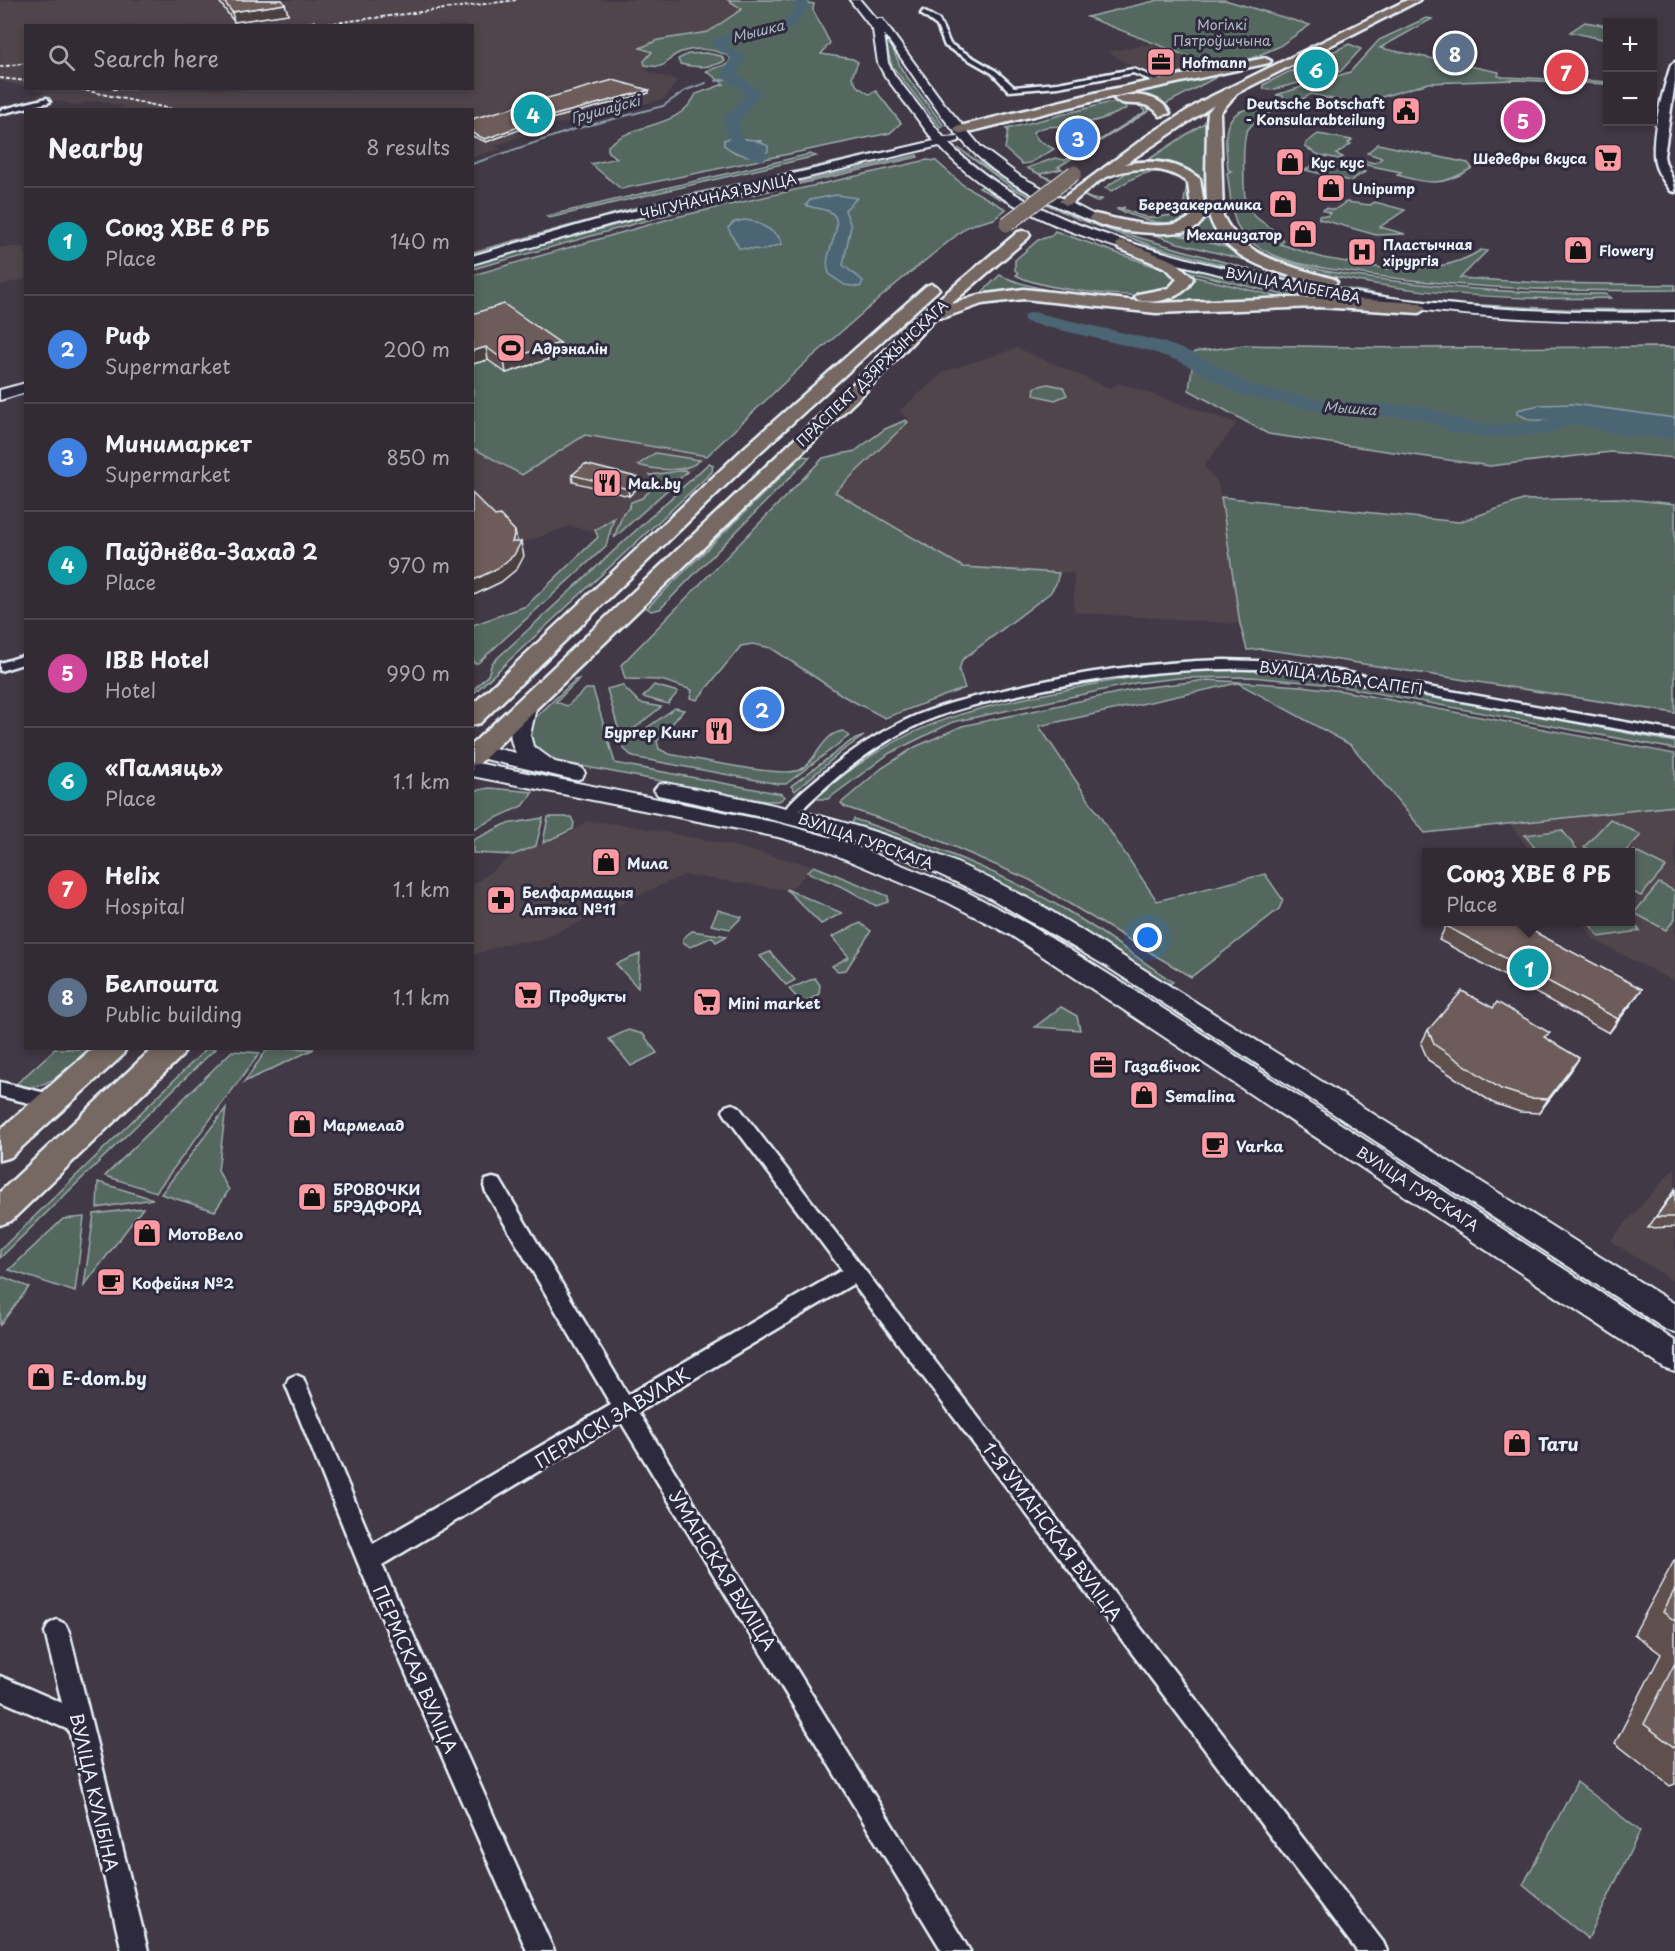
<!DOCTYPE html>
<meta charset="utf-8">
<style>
body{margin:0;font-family:"Playpen Sans",sans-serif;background:#3d3740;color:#f1f3f6}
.controls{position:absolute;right:18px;top:18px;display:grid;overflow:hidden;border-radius:0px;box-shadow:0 3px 9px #0003}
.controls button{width:54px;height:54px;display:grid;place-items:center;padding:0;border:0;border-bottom:2px solid #4d474f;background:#322b34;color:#f1f3f6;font:30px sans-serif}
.you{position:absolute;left:1148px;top:938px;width:21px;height:21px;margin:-15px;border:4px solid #fff;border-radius:50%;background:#1a73e8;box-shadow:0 0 0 9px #1a73e833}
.badge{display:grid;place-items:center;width:39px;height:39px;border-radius:50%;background:#e69b98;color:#fff;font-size:20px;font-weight:700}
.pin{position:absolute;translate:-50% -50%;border:3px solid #fff;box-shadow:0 2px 6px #0006}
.popup{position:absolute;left:1422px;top:848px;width:213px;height:78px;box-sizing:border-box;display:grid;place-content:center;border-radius:0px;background:#322b34;filter:drop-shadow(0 2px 4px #0005);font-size:20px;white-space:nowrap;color:#a8a7ac}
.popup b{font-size:22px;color:#f1f3f6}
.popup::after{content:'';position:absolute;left:50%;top:100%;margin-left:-12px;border:12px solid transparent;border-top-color:#322b34}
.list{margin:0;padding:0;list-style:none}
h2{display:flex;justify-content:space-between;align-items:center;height:78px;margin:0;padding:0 24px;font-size:26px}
h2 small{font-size:20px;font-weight:400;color:#a8a7ac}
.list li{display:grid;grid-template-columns:39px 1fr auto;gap:18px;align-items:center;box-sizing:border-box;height:108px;padding:0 24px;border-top:2px solid #4d474f}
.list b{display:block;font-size:22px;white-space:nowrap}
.list p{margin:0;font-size:20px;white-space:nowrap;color:#a8a7ac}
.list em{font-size:20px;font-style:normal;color:#a8a7ac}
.icon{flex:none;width:33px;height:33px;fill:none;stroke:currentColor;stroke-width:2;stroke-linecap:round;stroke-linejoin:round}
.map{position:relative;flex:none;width:1675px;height:1951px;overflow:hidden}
.search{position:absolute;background:#322b34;box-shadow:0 3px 9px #0003;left:24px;top:24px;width:450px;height:66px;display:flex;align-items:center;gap:15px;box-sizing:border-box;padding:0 21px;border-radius:0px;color:#a8a7ac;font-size:22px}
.panel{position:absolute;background:#322b34;box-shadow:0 3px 9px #0003;left:24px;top:108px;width:450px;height:942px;border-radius:0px}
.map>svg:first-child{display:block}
.built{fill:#4f444c}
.green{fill:#556861;stroke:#9eacac;stroke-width:1.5;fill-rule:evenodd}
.water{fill:#4c6575;stroke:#8a9da9;stroke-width:1.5}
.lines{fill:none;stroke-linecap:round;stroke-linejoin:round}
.stream{stroke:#8a9da9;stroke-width:2}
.river{fill:#4c6575;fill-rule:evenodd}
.minor-casing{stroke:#e8f1f8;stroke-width:5}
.tertiary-casing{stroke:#e8f1f8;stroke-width:5}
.secondary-casing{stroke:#e8f1f8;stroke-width:4}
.primary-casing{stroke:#e8f1f8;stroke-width:5}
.minor{fill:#2f2a3d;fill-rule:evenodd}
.tertiary{fill:#2f2a3d;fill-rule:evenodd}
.secondary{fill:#2f2a3d;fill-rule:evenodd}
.primary{fill:#766964;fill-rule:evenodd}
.rail{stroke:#e8f1f8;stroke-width:2;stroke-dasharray:4 2;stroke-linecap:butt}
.primary-bridge-casing{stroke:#e8f1f8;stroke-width:17;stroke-linecap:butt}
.primary-bridge{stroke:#766964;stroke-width:15}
.wall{fill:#5e4f4d;stroke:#e8f1f8;stroke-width:1.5}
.shaded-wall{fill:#4c403f;stroke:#e8f1f8;stroke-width:1.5}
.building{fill:#6d5c5a;stroke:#e8f1f8;stroke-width:1.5}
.labels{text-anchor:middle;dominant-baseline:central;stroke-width:6;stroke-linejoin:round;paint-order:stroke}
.far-park-label{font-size:14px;fill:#adbabc;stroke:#2f2a3d}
.far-water-label{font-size:14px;font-style:italic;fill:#aab9c4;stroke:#2f2a3d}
.far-poi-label{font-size:14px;font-weight:bold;fill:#e8f1f8;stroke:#2f2a3d;text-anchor:start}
.far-street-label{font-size:14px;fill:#e8f1f8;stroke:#2f2a3d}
.street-label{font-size:15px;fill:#e8f1f8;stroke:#2f2a3d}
.poi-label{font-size:15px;font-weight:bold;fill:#e8f1f8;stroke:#2f2a3d;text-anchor:start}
.near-poi-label{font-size:18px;font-weight:bold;fill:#e8f1f8;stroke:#2f2a3d;text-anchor:start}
.near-street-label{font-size:18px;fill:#e8f1f8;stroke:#2f2a3d}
</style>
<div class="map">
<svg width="1675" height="1951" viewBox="0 0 1675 1951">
<rect width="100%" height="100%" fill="#423946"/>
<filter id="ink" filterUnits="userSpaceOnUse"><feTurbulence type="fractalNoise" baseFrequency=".0167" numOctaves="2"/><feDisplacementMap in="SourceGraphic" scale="12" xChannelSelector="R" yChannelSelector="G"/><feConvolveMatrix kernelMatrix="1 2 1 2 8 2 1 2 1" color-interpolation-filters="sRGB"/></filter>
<g filter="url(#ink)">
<g class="built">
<polygon points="728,0 742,9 708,32 658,40 653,52 644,61 648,72 677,80 665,99 550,126 495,146 501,149 473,157 472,110 115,110 124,107 98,100 75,105 41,98 33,97 45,92 32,89 472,88 472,26 26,26 25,87 0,81 0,1 4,0"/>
<polygon points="1149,44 1179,52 1218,65 1160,77 1142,72 1108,52"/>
<polygon points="0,247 25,247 25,279 0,285"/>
<polygon points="1017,348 1109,388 1119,383 1237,423 1204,466 1217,481 1221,497 1240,624 1074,612 1074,573 962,568 835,492 910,420 899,411 945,371"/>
<polygon points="585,435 707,456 618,537 570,526 473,560 472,448 520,475"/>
<polygon points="1675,803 1675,982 1594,940 1581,922 1631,922 1631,852 1531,852 1510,824"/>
<polygon points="587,821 627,825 716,842 814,866 790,890 684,875 538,941 512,942 473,955 473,885 513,855 570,833"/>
<polygon points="1675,1167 1675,1282 1610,1241"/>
</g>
<g class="green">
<path d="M728,0H785L814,4L813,10L830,43L821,54L853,59L858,62L852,77L857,86L869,94L876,91L901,123L890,133L621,189L591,164L617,158L608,152V146C636,120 678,131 696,94L724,84L706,71L728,64L731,58C717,48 690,46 675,55C669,58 668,65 660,66C656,67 650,66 645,65L644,61L652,52L640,48L658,40L708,32L742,9ZM735,138L761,141L757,157L736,153L724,145V140Z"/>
<polygon points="1159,0 1225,0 1310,25 1278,47 1243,62 1158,78 1146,74 1165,76 1210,65 1087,17"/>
<polygon points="1426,18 1432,19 1380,48 1499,72 1498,76 1504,77 1593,81 1607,82 1607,84 1515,80 1429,83 1368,101 1357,109 1351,104 1311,94 1292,105 1284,100 1283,96 1276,95 1350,72 1379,40"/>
<polygon points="1585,22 1607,26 1607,40 1570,32"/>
<polygon points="883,34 890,43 902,70 944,126 940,127 892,66"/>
<polygon points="1349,44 1361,49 1340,72 1305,65"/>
<path d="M706,53L721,56L725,61C710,68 697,68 680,64L678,59L688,54Z"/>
<polygon points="1290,71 1334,74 1271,90 1264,89 1263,85"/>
<polygon points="1218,74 1215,78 1164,105 1135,95 1144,90"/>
<path d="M1107,103H1122L1127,108C1111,117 1091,123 1071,126C1058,127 1045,124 1033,132L1038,140L1054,149L1030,163L1022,164L1005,149L1008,130L1006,129Z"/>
<polygon points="1139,104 1155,106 1149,107 1149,111 1058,167 1062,169 1040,174 1092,199 1103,199 1096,202 1027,168 1055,158 1065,160 1076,155 1145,112"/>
<path d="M1276,109C1266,115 1253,121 1247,131C1242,140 1243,197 1247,206C1255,222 1276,227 1284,241L1280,244L1323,258L1388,269L1391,265C1424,270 1453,268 1481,250L1487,251L1460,278L1539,283L1675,285V290C1568,292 1462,289 1357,273C1320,267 1274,264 1245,237C1230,223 1231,193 1227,173L1231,171L1228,170C1227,150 1218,118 1244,110C1254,108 1267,110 1276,109Z"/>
<path d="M1204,123L1209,124C1204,150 1201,187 1210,214C1213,225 1223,236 1230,246L1177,233L1199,225L1207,218C1208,168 1185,168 1143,163Z"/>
<polygon points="1318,134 1352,140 1348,143 1351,144 1336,154 1343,157 1339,159 1319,155 1305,147 1306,143"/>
<path d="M1378,144L1468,163L1472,168C1442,187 1430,184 1397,175L1401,172L1351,162L1357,159L1375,163L1382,158L1367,153Z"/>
<polygon points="903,147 667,201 473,254 473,252 664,200"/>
<polygon points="958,148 1018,188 1116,231 1266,274 1399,298 1462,304 1564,309 1675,310 1528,311 1399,300 1264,276 1152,246 1076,218 1014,189"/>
<polygon points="810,154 816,156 549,218 546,216"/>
<polygon points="917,155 918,157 677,212 473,269 473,265 481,262 638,219"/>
<polygon points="927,160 936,161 963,185 1006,209 994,219 968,226 896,284 804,364 707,456 585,435 522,475 473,448 473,275 676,217"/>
<polygon points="1319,161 1365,172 1350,181 1305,170"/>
<path d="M1146,168H1159L1187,178L1194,219C1162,227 1148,222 1118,210L1117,209L1125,207L1122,209L1148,218L1182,214L1187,183C1157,162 1139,174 1112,191L1105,188L1126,173Z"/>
<polygon points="983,186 1060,225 1158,261 1163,265 1056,227 979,188"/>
<polygon points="1346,202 1370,205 1375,202 1405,210 1380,227 1405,234 1376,235 1319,219 1319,215 1327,216 1330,213 1323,210 1326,208 1334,210"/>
<polygon points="1141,230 1168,232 1237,250 1261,264 1178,243"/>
<path d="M1055,231L1179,275L1174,287C1164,290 1153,294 1143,295C1115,296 1039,289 1016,275L1018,273L1015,270V260L1038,240L1051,236Z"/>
<path d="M1251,248C1299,270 1351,276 1403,282C1470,290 1537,294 1605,294L1611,298C1502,301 1347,293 1247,249Z"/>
<polygon points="1182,265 1317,296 1295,298 1189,272"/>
<path d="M1000,275C1033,292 1169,317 1193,283L1192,276L1287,299L1187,304L979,295Z"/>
<polygon points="1245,345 1394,348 1675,347 1675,458 1611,452 1490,466 1268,434 1189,390 1194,352"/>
<polygon points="1048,384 1063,387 1067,395 1055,400 1034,395 1035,387"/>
<polygon points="906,420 908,422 835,492 963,567 1059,573 1056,584 1050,593 962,660 959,671 965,688 885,718 845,697 771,648 753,644 741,646 697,700 690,698 692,690 661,680 625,679 621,665 823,458 855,451 885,429"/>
<path d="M655,453L700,460C685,474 655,470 638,465Z"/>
<polygon points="802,456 810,457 660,609 651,611 647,608"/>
<polygon points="709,463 713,465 712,472 473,694 473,690 488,675 492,663"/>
<polygon points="685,470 687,472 614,538 623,513 629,508 631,502 642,498 656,485 655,479 650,475"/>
<polygon points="1221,497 1459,522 1523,500 1617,498 1675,504 1675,713 1313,656 1262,649 1247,650 1240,624"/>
<polygon points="614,518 606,546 478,663 473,663 473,625 526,606 598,537 595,530"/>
<path d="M1223,669C1375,677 1525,715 1675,742V749L1333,685L1252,677L1179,678L1136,683L953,722L890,753L828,799H815C898,725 959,711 1065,690C1118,679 1169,670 1223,669Z"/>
<polygon points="579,679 556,702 567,706 586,689 593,689 615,763 782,794 785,797 779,801 766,801 555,761 534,752 525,730 531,722 575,680"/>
<polygon points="1208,680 1301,686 1343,691 1675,754 1675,806 1425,833 1351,745 1238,683 1039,726 1157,901 1265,874 1283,900 1279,909 1191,977 1030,880 920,832 845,807 841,803 882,768 915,747 962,726 1140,688"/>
<polygon points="622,685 640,703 661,707 625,736 620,735 607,689"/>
<polygon points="654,685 678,692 668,704 643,697"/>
<path d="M675,708L684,710L657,741L659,749L669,754C692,758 782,778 799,770C817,762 822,733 843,731L849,736L786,784H778L643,759L633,757L623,748L624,744Z"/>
<polygon points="864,736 842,751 795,791 791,786 851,741"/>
<polygon points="489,788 533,792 524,805 473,829 473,791"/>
<polygon points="548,817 571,817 574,823 573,829 543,843"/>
<polygon points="543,818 536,846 513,855 473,853 473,840 506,824"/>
<path d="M854,819C927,843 999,871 1066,910C1103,932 1137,958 1173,982L1169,984L1160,981L1039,903L935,853L851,825Z"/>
<polygon points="1610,819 1641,835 1625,852 1595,852 1584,847"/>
<polygon points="1562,830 1579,852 1538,852 1525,835"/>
<polygon points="1634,851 1666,867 1641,896 1631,891 1631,855"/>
<polygon points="814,866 888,896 888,902 876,906 847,889 807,872"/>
<polygon points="1659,883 1675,891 1675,919 1666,930 1634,913"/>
<polygon points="786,889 842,913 821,924"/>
<polygon points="718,910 742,917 730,929 711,925"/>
<polygon points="1631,920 1640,931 1599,937 1588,922"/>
<polygon points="860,923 871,931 846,970 837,971 832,966 849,957 832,937"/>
<polygon points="692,931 727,936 716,942 712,937 690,947 683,942 683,938"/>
<polygon points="770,952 795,980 786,985 760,956"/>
<polygon points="640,954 638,988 616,964"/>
<polygon points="815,978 820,985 819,994 803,1004 789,989"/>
<polygon points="1061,1007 1077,1016 1080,1030 1035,1027"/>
<polygon points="628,1030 643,1034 657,1053 631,1066 609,1039"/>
<polygon points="207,1048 215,1049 0,1258 0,1250"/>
<polygon points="284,1048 314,1049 244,1082 266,1051"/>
<path d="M55,1049H88C63,1072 50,1091 13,1087Z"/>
<polygon points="232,1051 260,1053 156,1192 105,1176"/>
<polygon points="226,1108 218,1171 229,1190 215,1211 161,1194"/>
<polygon points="98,1182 153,1199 97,1208"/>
<polygon points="143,1208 84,1286 94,1214"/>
<polygon points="84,1217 75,1292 9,1270 63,1219"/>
<polygon points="3,1277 29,1287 0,1325 0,1280"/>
<polygon points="1577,1782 1640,1831 1588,1939 1523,1885"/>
</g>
<g class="water">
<path d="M731,138L755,140L768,146V151C755,161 736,155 724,145V140Z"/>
<path d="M836,195L857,198L845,210L851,226L843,265L863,281L860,287L845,285L830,275C819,256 846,228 833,214C827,208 813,209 806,205L810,200Z"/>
<path d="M745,220C756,221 781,233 782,244L763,250L739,248L728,228L734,222Z"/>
<polygon points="1573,404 1675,418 1675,435 1633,433 1571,421 1531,420 1517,414 1517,410 1539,405"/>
</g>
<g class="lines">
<g class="stream">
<polyline points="716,81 731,78"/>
<polyline points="472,164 575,129 663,106 686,90 706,83"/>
</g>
<g class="river">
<path d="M795,0H807L808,7C784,50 759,25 726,44L746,57L737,74L760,91C752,110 725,124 749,143C755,148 764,150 769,156L761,161C740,155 721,139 725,116L741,102L745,92L724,78L722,75L731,58L710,44C729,22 800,38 795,0Z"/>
<polygon points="1033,312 1163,342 1193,353 1254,386 1327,401 1421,406 1466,421 1486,425 1542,422 1572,411 1626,424 1675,426 1675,438 1626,436 1574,424 1546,434 1486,437 1454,432 1418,418 1327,413 1241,395 1179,361 1150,351 1026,322 1023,318 1026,314"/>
</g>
<g class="minor-casing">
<g id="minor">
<polygon points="923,11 939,20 950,44 996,71 1014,87 1058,83 1133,69 1168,82 1161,84 1133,73 1058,87 1009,91 992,73 945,46 937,26 921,14"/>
<polygon points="47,98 50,102 0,114 0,110"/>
<polygon points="26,655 26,663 0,671 0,663"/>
<path d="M1224,660L1288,662L1675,731V739L1288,670C1198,665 1110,674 1022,694C985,702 947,710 913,727C868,749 829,782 794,817L789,819L782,814C792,798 810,785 824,773C848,753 875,735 904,721C937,705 973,697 1008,689C1080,672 1151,662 1224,660Z"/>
<polygon points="0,1082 54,1095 60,1097 63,1102 60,1107 54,1109 0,1096"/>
<polygon points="732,1104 738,1106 1383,1942 1387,1951 1357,1951 853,1284 638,1412 970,1951 942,1951 621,1422 382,1565 554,1951 527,1951 360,1568 286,1385 289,1378 296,1375 303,1378 373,1544 611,1405 486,1192 484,1186 486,1180 493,1178 500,1180 628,1395 842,1270 726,1116 723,1111 726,1106"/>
<polygon points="57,1620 65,1624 69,1632 148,1951 122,1951 69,1730 0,1700 0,1676 62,1703 45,1632 49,1624"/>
</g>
</g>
<g class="tertiary-casing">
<path id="tertiary" d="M1675,62V82L1664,156C1666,170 1675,178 1675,192L1671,191C1665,183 1657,173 1655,163C1650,136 1663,91 1671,65Z"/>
</g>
<g class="secondary-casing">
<g id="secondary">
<path d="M850,0H860L876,19H882L942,101L981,147L1021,177L1098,217L1092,221L1088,220C1051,204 1013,187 983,161C943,126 916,77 884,34L888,63L895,76L944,138L959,137V141L949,144L951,146C1019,212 1114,240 1203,263C1359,301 1515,316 1675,312V320C1511,325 1353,308 1194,268C1104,246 1003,217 939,146L611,224L472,264V256L604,218L934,141L885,76L878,63L873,30Z"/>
<polygon points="26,383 26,392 0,400 0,390"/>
<path d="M526,702L533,704L536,708L530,735L533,746L555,762L582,768L585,773L582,778L575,780L472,756V743L516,753C507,738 509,718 519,704Z"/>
<polygon points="472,762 778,823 840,840 963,890 1028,924 1145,997 1675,1341 1675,1372 1664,1368 1012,936 947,902 824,850 778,837 472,776"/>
<path d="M665,783C753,800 843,817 926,850C967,866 1007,887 1046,908L1675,1304V1333L1665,1329L1106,966L990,898L909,860L847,839L761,817L658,795L654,790L658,785Z"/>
</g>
</g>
<g class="primary-casing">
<g id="primary">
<path d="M1407,0H1420L1237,93L1220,113L1223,216C1243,258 1293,267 1334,279L1337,282L1334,285H1324C1283,274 1225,263 1210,218C1204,201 1207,144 1207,122L1208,112L1214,105L1125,164C1151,159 1178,161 1200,179L1206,216C1204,219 1200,224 1197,227C1180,239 1102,232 1088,218L1095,214C1119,219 1174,236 1192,215L1188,183C1167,165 1133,166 1109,176C1096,181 1082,196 1071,204L1066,205L1059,201L1147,136L1202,101Z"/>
<polygon points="1265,58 1271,61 1269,63 1107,98 960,134 954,130 956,127 1107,90"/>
<path d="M1126,95C1143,95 1161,97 1170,113L1160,116C1147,96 1128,110 1114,99Z"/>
<polygon points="1023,231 1028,232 1030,235 1028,238 950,305 979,295 1024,289 1156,303 1318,297 1419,303 1427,308 1419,313 1318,307 1156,313 1024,299 982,304 946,317 936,318 866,391 480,763 472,765 472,744 854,383 914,320 1018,232"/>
<path d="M1123,241L1176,262L1193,278C1186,298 1156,305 1138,300L1135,297L1138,294L1169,288L1177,279L1166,268L1118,248L1116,245L1118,242Z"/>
<polygon points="931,284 936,286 939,289 936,292 757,455 480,723 472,725 472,705 745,447 926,286"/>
<polygon points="93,1048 126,1048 122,1056 11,1157 0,1160 0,1130"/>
<polygon points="153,1048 186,1048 182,1056 11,1221 0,1225 0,1192"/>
</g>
</g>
<use href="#minor" class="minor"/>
<use href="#tertiary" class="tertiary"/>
<use href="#secondary" class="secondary"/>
<use href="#primary" class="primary"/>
<g class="rail">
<polyline points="288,26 317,21"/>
<polyline points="310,26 516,0"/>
<polyline points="0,67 26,63"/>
<polyline points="0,78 26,81"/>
<polyline points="74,88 176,110"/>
<polyline points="113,89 135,88"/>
</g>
<g class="primary-bridge-casing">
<polyline id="primary-bridge" points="1007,224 1074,173"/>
</g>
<use href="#primary-bridge" class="primary-bridge"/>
</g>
<g class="wall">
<polygon points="218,0 282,0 285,4 288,14 234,22"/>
<polygon points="649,93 543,121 486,142 472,136 472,121"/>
<polygon points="472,314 560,343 562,355 506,373 488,360 472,364"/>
<polygon points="572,475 641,485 629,496 573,482"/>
<polygon points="1446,926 1642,989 1632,1003 1609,1033 1439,940"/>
<polygon points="1428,1030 1546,1039 1579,1058 1570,1072 1539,1113 1520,1112 1493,1103 1428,1060 1421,1044"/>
<polygon points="1675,1189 1675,1227 1648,1228"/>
<polygon points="1675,1559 1675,1784 1670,1786 1615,1743 1661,1654 1634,1634"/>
</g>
<g class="shaded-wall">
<polygon points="285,4 288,14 234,22 232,12"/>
<polygon points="649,90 649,93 543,121 486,142 485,139 543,118"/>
<polygon points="560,343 562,355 506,373 504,360"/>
<polygon points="486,347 488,360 472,364 472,351"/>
<polygon points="640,478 641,485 629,496 628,489"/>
<polygon points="515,531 518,545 521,542 524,556 517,569 501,582 472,596 472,581 512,542"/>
<polygon points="1642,989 1632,1003 1609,1033 1618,1019"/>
<polygon points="1579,1058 1570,1072 1539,1113 1548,1099"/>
</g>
<g class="building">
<polygon points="223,0 282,0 285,4 232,12"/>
<polygon points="613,80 649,90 543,118 485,139 472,133 472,121 475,118"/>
<polygon points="504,304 560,343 504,360 486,347 472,351 472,314"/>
<polygon points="585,464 640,478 628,489 572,475"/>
<polygon points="472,493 495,516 500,515 515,531 512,542 521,542 514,555 498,568 472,581"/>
<polygon points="1450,921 1514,921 1642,989 1618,1019 1446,926"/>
<polygon points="1462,991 1493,1008 1497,1002 1550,1033 1544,1037 1579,1058 1548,1099 1529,1098 1501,1089 1435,1045 1428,1030"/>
<polygon points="1675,1191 1675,1217 1656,1217"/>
<polygon points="1675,1589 1675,1621 1663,1612"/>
<polygon points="1675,1663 1675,1748 1644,1724"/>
</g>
</g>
<defs>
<g id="office-square" transform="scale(1.5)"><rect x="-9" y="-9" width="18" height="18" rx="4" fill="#ff9aa2" stroke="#2f2a3d"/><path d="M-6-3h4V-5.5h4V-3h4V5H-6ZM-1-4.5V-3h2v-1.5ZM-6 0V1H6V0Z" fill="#111"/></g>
<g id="civic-square" transform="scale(1.5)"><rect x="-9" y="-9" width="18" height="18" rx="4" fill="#ff9aa2" stroke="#2f2a3d"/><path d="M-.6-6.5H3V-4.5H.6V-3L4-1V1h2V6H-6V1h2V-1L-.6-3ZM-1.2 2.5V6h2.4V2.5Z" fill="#111"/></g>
<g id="supermarket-square" transform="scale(1.5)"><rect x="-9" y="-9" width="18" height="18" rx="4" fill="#ff9aa2" stroke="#2f2a3d"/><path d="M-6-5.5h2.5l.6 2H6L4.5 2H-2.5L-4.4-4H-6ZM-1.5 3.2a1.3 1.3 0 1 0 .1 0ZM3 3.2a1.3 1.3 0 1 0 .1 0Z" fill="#111"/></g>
<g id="shop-square" transform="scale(1.5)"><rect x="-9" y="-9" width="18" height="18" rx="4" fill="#ff9aa2" stroke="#2f2a3d"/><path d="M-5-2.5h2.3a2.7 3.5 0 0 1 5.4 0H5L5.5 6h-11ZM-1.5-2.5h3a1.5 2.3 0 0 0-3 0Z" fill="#111"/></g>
<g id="hospital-square" transform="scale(1.5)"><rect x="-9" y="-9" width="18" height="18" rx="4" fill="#ff9aa2" stroke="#2f2a3d"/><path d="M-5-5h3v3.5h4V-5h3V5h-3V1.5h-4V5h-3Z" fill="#111"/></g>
<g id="stadium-square" transform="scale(1.5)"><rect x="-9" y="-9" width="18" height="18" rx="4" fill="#ff9aa2" stroke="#2f2a3d"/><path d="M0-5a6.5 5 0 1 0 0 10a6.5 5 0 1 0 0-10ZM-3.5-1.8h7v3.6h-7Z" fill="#111"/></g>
<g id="restaurant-square" transform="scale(1.5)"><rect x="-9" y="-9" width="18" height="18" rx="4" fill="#ff9aa2" stroke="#2f2a3d"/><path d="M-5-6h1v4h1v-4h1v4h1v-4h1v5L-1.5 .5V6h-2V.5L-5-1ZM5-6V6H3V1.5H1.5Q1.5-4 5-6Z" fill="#111"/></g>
<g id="pharmacy-square" transform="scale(1.5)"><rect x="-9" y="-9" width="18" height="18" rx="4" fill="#ff9aa2" stroke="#2f2a3d"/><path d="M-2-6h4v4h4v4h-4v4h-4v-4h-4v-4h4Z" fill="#111"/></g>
<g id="cafe-square" transform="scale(1.5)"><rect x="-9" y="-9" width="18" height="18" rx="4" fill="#ff9aa2" stroke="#2f2a3d"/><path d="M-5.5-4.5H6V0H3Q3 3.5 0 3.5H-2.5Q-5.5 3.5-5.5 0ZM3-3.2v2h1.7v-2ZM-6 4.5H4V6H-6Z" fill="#111"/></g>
</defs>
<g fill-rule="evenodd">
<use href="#office-square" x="1161" y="62"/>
<use href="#civic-square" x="1406" y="111"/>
<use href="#supermarket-square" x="1608" y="158"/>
<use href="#shop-square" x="1290" y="162"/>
<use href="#shop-square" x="1331" y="188"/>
<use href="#shop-square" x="1283" y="204"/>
<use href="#shop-square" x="1303" y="234"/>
<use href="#shop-square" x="1578" y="250"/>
<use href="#hospital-square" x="1362" y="252"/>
<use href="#stadium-square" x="511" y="348"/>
<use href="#restaurant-square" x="607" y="483"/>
<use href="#restaurant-square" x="719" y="731"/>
<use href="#shop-square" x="606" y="862"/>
<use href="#pharmacy-square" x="501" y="900"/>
<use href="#supermarket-square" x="528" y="995"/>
<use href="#supermarket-square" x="707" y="1002"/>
<use href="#office-square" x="1103" y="1065"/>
<use href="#shop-square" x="1144" y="1095"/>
<use href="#shop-square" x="302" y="1124"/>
<use href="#cafe-square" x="1215" y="1145"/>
<use href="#shop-square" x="312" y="1197"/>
<use href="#shop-square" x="147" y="1233"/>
<use href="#cafe-square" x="111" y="1282"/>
<use href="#shop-square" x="41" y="1377"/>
<use href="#shop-square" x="1517" y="1443"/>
</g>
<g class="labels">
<g class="far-park-label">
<text x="1222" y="24">Могілкі<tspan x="1222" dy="16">Пятроўшчына</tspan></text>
</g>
<g class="far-water-label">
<text transform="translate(758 31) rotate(-14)">Мышка</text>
<text transform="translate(605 109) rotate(-15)">Грушаўскі</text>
<text transform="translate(1350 408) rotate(4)">Мышка</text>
</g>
<g class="far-poi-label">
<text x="1182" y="62">Hofmann</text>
<text x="1385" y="103" text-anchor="end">Deutsche Botschaft<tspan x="1385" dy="16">- Konsularabteilung</tspan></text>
<text x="1587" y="158" text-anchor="end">Шедевры вкуса</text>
<text x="1311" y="162">Кус кус</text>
<text x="1352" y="188">Unipump</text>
<text x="1262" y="204" text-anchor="end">Березакерамика</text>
<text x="1282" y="234" text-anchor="end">Механизатор</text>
<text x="1383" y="244">Пластычная<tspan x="1383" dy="16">хірургія</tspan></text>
<text x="1599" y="250">Flowery</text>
<text x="532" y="348">Адрэналін</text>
<text x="628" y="483">Mak.by</text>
</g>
<g class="far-street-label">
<text transform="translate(718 196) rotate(-13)">ЧЫГУНАЧНАЯ ВУЛІЦА</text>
<text transform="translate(1293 285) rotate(11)">ВУЛІЦА АЛІБЕГАВА</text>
<text transform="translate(872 373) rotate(-44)">ПРАСПЕКТ ДЗЯРЖЫНСКАГА</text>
</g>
<g class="street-label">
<text transform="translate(1341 677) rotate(8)">ВУЛІЦА ЛЬВА САПЕГІ</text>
<text transform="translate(866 840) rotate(19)">ВУЛІЦА ГУРСКАГА</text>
<text transform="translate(1418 1188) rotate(33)">ВУЛІЦА ГУРСКАГА</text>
</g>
<g class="poi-label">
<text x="698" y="731" text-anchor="end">Бургер Кинг</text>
<text x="627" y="862">Мила</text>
<text x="522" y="891">Белфармацыя<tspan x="522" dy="17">Аптэка №11</tspan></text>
<text x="549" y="995">Продукты</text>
<text x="728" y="1002">Mini market</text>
<text x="1124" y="1065">Газавічок</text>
<text x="1165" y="1095">Semalina</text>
<text x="323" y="1124">Мармелад</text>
<text x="1236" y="1145">Varka</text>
<text x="333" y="1188">БРОВОЧКИ<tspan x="333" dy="17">БРЭДФОРД</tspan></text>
<text x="168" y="1233">МотоВело</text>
<text x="132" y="1282">Кофейня №2</text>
</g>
<g class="near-poi-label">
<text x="62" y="1377">E-dom.by</text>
<text x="1538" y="1443">Тати</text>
</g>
<g class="near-street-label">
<text transform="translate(612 1417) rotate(-31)">ПЕРМСКІ ЗАВУЛАК</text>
<text transform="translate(1053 1531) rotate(53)">1-Я УМАНСКАЯ ВУЛІЦА</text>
<text transform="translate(723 1570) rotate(58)">УМАНСКАЯ ВУЛІЦА</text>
<text transform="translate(416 1669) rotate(66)">ПЕРМСКАЯ ВУЛІЦА</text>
<text transform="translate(95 1792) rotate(77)">ВУЛІЦА КУЛІБІНА</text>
</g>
</g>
</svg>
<div class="controls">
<button>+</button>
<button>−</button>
</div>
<div class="you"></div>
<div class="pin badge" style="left:1529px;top:968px;background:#0f9aa8">1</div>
<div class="popup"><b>Союз ХВЕ в РБ</b>Place</div>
<div class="pin badge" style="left:762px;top:709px;background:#3f7fe0">2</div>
<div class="pin badge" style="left:1078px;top:138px;background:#3f7fe0">3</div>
<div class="pin badge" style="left:533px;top:114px;background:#0f9aa8">4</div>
<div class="pin badge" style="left:1523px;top:120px;background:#d1479c">5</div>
<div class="pin badge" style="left:1316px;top:69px;background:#0f9aa8">6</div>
<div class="pin badge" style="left:1566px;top:72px;background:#e0444e">7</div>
<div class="pin badge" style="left:1455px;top:53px;background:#5c6f8a">8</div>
<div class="search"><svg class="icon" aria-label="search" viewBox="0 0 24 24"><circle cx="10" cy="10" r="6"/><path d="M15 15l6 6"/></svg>Search here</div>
<section class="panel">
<h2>Nearby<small>8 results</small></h2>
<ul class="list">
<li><span class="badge" style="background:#0f9aa8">1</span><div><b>Союз ХВЕ в РБ</b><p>Place</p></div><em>140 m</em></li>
<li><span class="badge" style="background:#3f7fe0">2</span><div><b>Риф</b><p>Supermarket</p></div><em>200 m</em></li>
<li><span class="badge" style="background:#3f7fe0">3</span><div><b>Минимаркет</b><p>Supermarket</p></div><em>850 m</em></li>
<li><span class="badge" style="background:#0f9aa8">4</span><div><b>Паўднёва-Захад 2</b><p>Place</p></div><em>970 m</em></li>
<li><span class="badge" style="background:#d1479c">5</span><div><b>IBB Hotel</b><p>Hotel</p></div><em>990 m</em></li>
<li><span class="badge" style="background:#0f9aa8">6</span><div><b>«Памяць»</b><p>Place</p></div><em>1.1 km</em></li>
<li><span class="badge" style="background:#e0444e">7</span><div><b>Helix</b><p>Hospital</p></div><em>1.1 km</em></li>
<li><span class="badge" style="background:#5c6f8a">8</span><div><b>Белпошта</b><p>Public building</p></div><em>1.1 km</em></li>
</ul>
</section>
</div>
